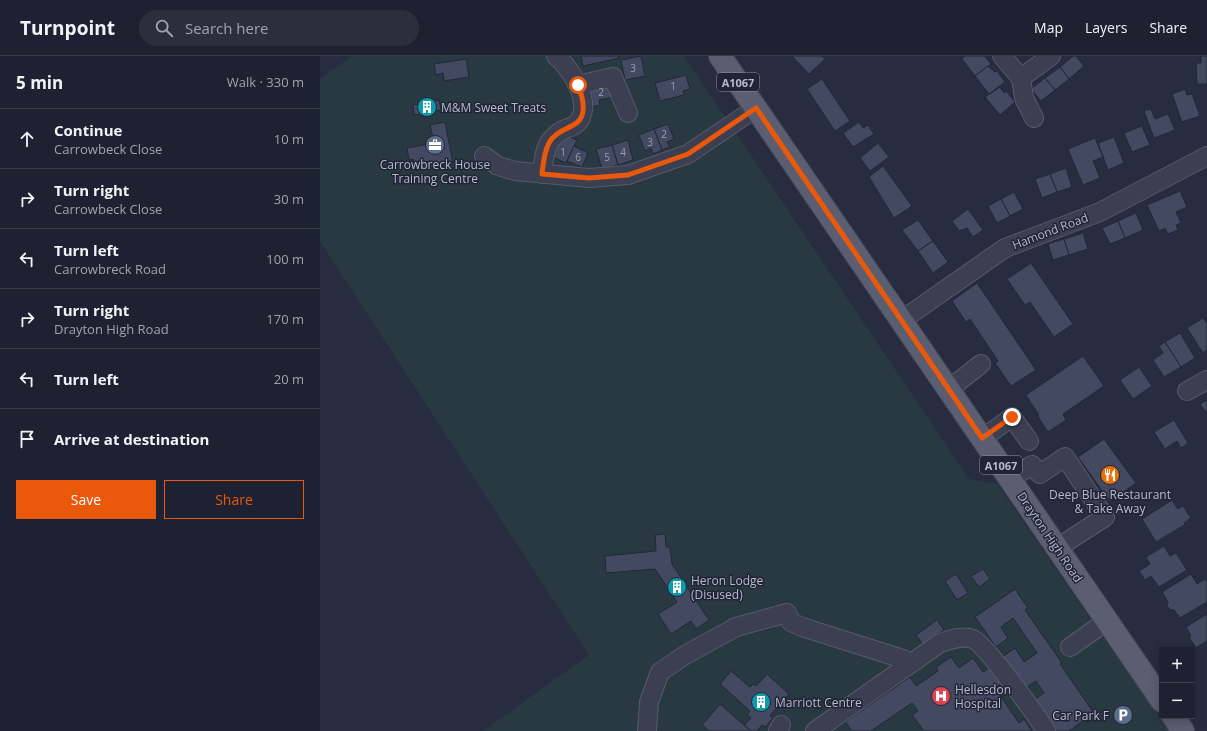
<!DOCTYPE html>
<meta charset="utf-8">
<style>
body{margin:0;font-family:"Open Sans",sans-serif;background:#2a2e3d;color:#f1f3f6}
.controls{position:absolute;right:12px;bottom:12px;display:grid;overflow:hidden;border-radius:0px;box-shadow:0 2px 10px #0003}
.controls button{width:36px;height:36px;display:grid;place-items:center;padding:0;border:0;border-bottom:1px solid #3b3e4d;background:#1d2131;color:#f1f3f6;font:20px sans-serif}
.stop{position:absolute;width:12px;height:12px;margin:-9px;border:3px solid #ea580c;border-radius:50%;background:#fff}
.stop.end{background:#ea580c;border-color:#fff;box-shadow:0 1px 4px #0008}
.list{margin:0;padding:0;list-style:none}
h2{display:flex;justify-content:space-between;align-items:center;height:52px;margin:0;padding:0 16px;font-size:17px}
h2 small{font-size:13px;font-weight:400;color:#a0a3ab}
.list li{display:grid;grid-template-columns:26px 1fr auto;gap:12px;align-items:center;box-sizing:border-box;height:60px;padding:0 16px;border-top:1px solid #3b3e4d}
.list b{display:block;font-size:15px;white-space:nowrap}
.list p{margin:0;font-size:13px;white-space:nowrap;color:#a0a3ab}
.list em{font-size:13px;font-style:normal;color:#a0a3ab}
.actions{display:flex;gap:8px;padding:12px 16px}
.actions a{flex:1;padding:9px 0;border:1px solid #ea580c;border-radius:0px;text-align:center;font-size:14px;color:#ea580c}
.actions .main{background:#ea580c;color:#fff}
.icon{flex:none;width:22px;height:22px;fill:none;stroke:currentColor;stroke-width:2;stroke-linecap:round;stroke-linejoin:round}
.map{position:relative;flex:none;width:887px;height:675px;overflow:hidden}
header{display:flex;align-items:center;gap:24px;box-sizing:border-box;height:56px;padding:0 20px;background:#1d2131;border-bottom:1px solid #3b3e4d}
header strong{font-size:19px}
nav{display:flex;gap:22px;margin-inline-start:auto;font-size:14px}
.search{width:280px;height:36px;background:#2a2e3d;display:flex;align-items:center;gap:10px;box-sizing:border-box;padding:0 14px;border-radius:22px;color:#a0a3ab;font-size:15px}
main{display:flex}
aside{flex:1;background:#1d2131}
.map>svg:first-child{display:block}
.green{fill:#293942}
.building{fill:#434961;stroke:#222638}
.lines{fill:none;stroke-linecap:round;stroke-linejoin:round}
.minor-casing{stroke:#565a6b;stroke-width:20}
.major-casing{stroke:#45485a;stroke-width:24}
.minor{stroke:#3b3f51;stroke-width:18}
.major{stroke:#5a5e70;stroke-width:22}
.route{stroke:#ea580c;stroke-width:5}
.labels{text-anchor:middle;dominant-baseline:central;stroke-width:3;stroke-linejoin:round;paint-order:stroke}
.number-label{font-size:10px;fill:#9b9eb0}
.shield{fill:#202436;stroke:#8a8e9e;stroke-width:1}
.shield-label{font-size:11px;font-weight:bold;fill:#b8bbcb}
.poi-label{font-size:12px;fill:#b8bbcb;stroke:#202436;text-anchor:start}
.street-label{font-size:12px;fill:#b8bbcb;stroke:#202436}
</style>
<header>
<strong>Turnpoint</strong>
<div class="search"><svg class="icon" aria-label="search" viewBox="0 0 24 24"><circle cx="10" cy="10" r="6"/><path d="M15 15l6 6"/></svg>Search here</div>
<nav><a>Map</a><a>Layers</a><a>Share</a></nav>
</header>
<main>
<aside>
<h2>5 min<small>Walk · 330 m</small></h2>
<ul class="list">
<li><svg class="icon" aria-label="ahead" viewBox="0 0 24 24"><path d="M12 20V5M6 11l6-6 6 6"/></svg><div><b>Continue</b><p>Carrowbeck Close</p></div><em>10 m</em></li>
<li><svg class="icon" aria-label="right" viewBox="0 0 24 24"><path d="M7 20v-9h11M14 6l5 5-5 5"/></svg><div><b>Turn right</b><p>Carrowbeck Close</p></div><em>30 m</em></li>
<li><svg class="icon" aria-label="left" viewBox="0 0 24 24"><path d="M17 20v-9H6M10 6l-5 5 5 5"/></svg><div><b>Turn left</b><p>Carrowbreck Road</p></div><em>100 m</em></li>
<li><svg class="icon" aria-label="right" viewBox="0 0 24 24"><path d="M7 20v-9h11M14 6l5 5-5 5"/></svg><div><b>Turn right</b><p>Drayton High Road</p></div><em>170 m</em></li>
<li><svg class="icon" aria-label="left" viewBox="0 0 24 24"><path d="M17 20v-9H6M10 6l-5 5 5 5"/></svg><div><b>Turn left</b></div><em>20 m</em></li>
<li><svg class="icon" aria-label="arrive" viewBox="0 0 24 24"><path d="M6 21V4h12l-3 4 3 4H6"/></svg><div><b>Arrive at destination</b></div></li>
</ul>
<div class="actions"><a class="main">Save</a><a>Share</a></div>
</aside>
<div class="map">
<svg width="887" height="675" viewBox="0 0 887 675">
<rect width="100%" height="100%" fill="#272c41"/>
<polygon class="green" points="32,0 364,0 649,423 677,428 764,554 850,675 163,675 269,599 0,185 0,23"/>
<g class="building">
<polygon points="261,0 299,0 299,2 263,10"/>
<polygon points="321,0 325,20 305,24 301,4"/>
<polygon points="472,0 503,0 503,1 505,3 489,18"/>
<polygon points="645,0 665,0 671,8 655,20 642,3"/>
<polygon points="753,0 756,0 764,10 749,23 740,11"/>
<polygon points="881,0 887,0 887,28 877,28 876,7 881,7"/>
<polygon points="146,3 149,21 124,25 123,17 116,19 114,8"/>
<polygon points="668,10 675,16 677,15 685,26 669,38 655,20"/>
<polygon points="740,11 749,23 735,34 725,22"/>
<polygon points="366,19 370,33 363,35 364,39 340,45 335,27"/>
<polygon points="725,22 735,34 721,45 711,33"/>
<polygon points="502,23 530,65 515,75 487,33"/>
<polygon points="291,26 294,41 279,44 280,49 271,51 267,32"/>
<polygon points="680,31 684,37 686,35 695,46 680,59 665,41"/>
<polygon points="865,33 867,39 872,38 880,60 862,66 852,38"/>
<polygon points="119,44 121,54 94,59 93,49"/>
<polygon points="831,53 835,63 848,58 855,74 834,82 824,55"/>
<polygon points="125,66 133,107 96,114 93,103 89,104 87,92 114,87 110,69"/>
<polygon points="539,66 543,72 548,69 554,78 533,91 523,77"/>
<polygon points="348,68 354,83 347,86 350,91 342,94 334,73"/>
<polygon points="822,70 830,89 812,96 804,77"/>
<polygon points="334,73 342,94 333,98 331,92 325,95 319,79"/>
<polygon points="243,78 257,84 246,107 232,101"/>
<polygon points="794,81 804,107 788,114 778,87"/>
<polygon points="775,82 783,101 773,105 780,122 763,129 748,93"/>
<polygon points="308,84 313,104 298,109 292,89"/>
<polygon points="558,87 569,101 550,115 540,102"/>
<polygon points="292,89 298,109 282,113 276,93"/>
<polygon points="254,90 268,97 262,111 247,105"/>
<polygon points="563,110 592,150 574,162 549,121"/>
<polygon points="746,112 752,131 737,136 730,118"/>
<polygon points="730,118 737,136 722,142 715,123"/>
<polygon points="860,135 867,151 856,156 861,167 856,169 858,174 848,178 845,172 839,175 827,149"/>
<polygon points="694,136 703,153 690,160 681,143"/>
<polygon points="681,143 690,160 677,167 668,150"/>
<polygon points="648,153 663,174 653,181 647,172 639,175 632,165"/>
<polygon points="816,157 823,174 805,182 798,165"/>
<polygon points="598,164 613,185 598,195 582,174"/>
<polygon points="798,165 805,182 790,188 782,172"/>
<polygon points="763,177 768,193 749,199 744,183"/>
<polygon points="744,183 749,199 733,204 728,188"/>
<polygon points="613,185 628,206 613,217 598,195"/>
<polygon points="711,207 753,268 734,281 710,246 705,249 687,223"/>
<polygon points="657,227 716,314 691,330 675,307 678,305 650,263 646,266 632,245"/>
<polygon points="883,262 887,267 887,294 883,297 867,272"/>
<polygon points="860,277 875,302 861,311 845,286"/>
<polygon points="845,286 861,311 844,321 833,304 843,297 839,290"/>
<polygon points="763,300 784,330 743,358 746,364 728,376 717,359 719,359 706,339"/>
<polygon points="819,311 832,330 813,343 800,324"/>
<polygon points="887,344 887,358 880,348"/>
<polygon points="854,364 868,387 861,392 857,385 845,393 834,376"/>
<polygon points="784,383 816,427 790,446 758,401"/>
<polygon points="852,444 858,453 863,450 871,462 864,467 866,468 836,486 822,463"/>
<polygon points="345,478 346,491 350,491 352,508 389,564 376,573 371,565 351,578 338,558 357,546 335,513 286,517 285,500 336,495 335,479"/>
<polygon points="844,490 850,500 856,497 867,514 839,531 831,520 825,524 819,515 830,508 826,501"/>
<polygon points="663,513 670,523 659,531 651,520"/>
<polygon points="636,518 648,537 637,544 625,525"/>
<polygon points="871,518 877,528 885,523 887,526 887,546 860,562 854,554 851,554 847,550 848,546 842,536"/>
<polygon points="695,533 708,552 705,554 742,607 740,608 774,657 749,675 733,675 712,645 724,637 716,625 704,633 682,601 695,592 704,606 717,597 693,562 681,571 688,582 676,591 655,561"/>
<polygon points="887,558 887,585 876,592 869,581 871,580 866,571"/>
<polygon points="617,564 624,574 603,589 596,579"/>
<polygon points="631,601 639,612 653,602 663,616 672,610 683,626 675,632 699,667 704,663 712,675 604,675 592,659 598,655 592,647 551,675 532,675 525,666 590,621 596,630 618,615 616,611"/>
<polygon points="411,615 430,631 433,628 436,630 447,618 469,638 450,660 453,662 445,671 442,669 437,675 431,675 424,669 431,662 427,659 430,655 400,628"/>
<polygon points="400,648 424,669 431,675 389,675 382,669"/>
</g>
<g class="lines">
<g class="minor-casing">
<g id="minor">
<polyline points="682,0 701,22 731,0"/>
<polyline points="701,22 704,42 714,62"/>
<polyline points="258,29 293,21 308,57"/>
<polyline points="164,100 178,110 195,115 269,122 308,119 368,98 436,52"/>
<path d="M222,118C223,108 224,94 230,85C233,82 237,77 241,75C245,72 251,72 255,69C276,52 252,13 236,0"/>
<polyline points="582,264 685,192 780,156 887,100"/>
<polyline points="629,333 661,308"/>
<polyline points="867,335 887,324"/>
<polyline points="663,382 692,361 709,385"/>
<polyline points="690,423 712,409 720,418 745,401 785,461 737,492"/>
<polyline points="750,591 787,565"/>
<polyline points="327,675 329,646 340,616 365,599 416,571 467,557 471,566 482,571 583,603 588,609"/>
<polyline points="458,675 461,669"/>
<path d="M495,675L620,587C630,584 642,579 653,583C665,588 718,661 726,675"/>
</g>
</g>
<g class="major-casing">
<g id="major">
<polyline points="400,0 842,645"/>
<polyline points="853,660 863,675"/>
</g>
</g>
<use href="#minor" class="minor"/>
<use href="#major" class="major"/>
</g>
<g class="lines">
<path class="route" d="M258,29C260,35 263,42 263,48C266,75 239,68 229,87C224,96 223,108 222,118L269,122L308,119L368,98L436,52L662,382L692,361"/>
</g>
<defs>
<g id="building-disc" transform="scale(1)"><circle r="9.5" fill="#0f9aa8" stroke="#202436"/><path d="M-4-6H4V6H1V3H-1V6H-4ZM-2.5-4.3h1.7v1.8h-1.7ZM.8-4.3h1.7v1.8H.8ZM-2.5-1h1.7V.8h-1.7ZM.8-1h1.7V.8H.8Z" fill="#fff"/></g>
<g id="office-disc" transform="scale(1)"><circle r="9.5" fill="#5c6f8a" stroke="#202436"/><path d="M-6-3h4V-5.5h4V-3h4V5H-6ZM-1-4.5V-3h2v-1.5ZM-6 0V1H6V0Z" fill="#fff"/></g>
<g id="restaurant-disc" transform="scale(1)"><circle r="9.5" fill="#e8710a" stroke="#202436"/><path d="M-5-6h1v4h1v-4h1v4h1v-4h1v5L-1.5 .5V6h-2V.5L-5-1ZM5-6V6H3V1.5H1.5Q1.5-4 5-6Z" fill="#fff"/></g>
<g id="hospital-disc" transform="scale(1)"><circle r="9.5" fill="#e0444e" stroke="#202436"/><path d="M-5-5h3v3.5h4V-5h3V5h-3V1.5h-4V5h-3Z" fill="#fff"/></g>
<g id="parking-disc" transform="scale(1)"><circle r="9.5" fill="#5c6f8a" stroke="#202436"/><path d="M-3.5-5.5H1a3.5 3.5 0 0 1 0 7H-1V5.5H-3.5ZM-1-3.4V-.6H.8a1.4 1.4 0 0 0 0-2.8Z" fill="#fff"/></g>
</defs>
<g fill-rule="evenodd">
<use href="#building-disc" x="107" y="51"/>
<use href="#office-disc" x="115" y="89"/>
<use href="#restaurant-disc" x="790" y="419"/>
<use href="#building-disc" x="357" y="531"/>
<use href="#hospital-disc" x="621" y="640"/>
<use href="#building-disc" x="441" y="646"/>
<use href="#parking-disc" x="803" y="659"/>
</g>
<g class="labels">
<g class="number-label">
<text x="313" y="12">3</text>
<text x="353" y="30">1</text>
<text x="281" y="36">2</text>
<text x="344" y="78">2</text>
<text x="330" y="86">3</text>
<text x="243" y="96">1</text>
<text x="303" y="96">4</text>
<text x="258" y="101">6</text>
<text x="287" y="101">5</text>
</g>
<g class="shield">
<rect x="397" y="17" width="42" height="18" rx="3"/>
<rect x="660" y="400" width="42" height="18" rx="3"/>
</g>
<g class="shield-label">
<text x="418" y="26">A1067</text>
<text x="681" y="409">A1067</text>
</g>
<g class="poi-label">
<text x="121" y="51">M&amp;M Sweet Treats</text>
<text x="115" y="108" text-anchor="middle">Carrowbreck House<tspan x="115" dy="14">Training Centre</tspan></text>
<text x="790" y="438" text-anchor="middle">Deep Blue Restaurant<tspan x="790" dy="14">&amp; Take Away</tspan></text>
<text x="371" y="524">Heron Lodge<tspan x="371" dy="14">(Disused)</tspan></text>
<text x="635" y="633">Hellesdon<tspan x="635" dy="14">Hospital</tspan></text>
<text x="455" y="646">Marriott Centre</text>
<text x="789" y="659" text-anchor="end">Car Park F</text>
</g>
<g class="street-label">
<text transform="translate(730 175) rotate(-21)">Hamond Road</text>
<text transform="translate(730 481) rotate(56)">Drayton High Road</text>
</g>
</g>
</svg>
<div class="controls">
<button>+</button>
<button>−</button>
</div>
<div class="stop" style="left:258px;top:29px"></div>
<div class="stop end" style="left:692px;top:361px"></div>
</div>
</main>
